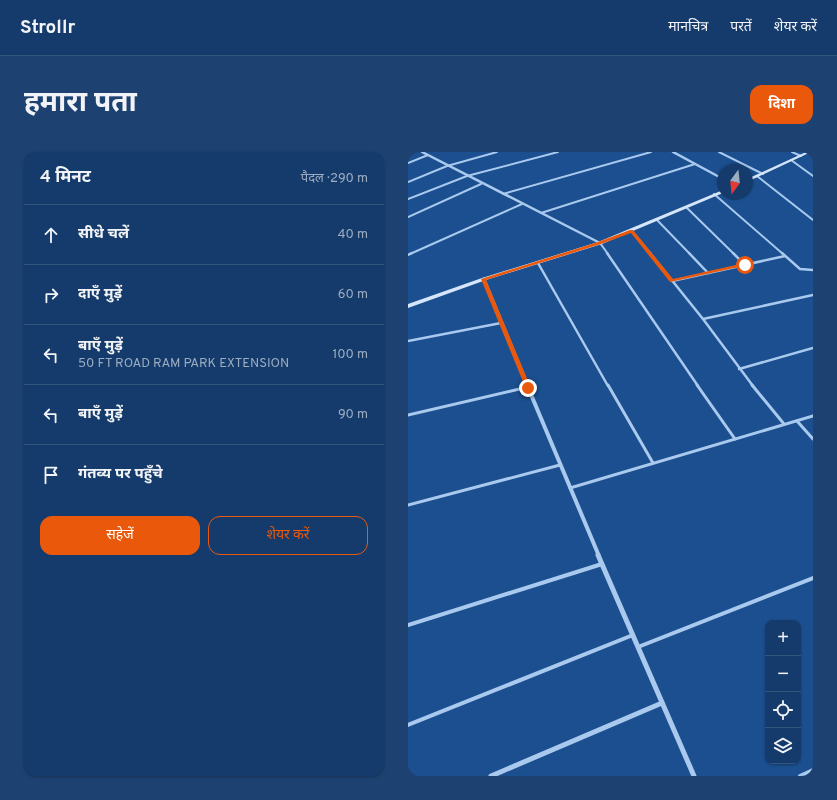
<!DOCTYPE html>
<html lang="hi">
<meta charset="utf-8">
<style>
body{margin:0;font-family:Overpass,"Noto Sans Devanagari",sans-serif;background:#1d4271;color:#f1f3f6}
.controls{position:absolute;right:12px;bottom:12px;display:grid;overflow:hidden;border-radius:8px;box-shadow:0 1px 3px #0004}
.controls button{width:36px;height:36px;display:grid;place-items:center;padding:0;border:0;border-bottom:1px solid #33557e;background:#143b6b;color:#f1f3f6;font:20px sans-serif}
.compass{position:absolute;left:309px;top:12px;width:36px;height:36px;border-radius:50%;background:#143b6b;box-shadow:0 1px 3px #0004;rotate:195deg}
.stop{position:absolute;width:12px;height:12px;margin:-9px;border:3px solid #ea580c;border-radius:50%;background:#fff}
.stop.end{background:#ea580c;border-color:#fff;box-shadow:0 1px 4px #0008}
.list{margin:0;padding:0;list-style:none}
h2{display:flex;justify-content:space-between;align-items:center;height:52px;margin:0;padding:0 16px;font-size:17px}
h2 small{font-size:13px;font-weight:400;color:#9dadc1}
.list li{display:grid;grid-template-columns:26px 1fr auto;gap:12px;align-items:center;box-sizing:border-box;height:60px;padding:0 16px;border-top:1px solid #33557e}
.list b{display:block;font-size:15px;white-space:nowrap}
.list p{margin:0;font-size:13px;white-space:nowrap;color:#9dadc1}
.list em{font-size:13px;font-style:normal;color:#9dadc1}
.actions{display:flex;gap:8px;padding:12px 16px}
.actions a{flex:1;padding:9px 0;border:1px solid #ea580c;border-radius:12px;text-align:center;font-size:14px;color:#ea580c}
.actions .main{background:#ea580c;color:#fff}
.icon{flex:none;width:22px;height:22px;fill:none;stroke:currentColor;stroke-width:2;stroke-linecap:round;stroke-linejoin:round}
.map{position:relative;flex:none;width:405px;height:624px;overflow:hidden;border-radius:12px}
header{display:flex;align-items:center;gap:24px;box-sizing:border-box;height:56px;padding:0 20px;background:#143b6b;border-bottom:1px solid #33557e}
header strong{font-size:19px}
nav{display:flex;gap:22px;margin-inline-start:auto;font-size:14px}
.intro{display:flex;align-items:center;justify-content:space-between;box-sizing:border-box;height:96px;padding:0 24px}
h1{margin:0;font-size:28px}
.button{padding:10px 18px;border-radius:12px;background:#ea580c;color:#fff;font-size:14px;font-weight:700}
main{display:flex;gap:24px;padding:0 24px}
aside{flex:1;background:#143b6b;border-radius:12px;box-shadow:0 1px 3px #0004}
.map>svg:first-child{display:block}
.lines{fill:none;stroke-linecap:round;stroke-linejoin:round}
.lane-far3{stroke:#a9c9ee;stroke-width:2}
.lane-far2{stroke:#a9c9ee;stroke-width:2.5}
.lane-far1{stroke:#a9c9ee;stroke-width:3}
.lane{stroke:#a9c9ee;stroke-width:4}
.street-far3{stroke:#a9c9ee;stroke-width:2.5}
.street-far2{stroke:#a9c9ee;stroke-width:3}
.street-far1{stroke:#a9c9ee;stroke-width:4}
.street{stroke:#a9c9ee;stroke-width:5}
.secondary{fill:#d6e6fa;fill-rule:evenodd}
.route{fill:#ea580c}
</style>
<header>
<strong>Strollr</strong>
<nav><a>मानचित्र</a><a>परतें</a><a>शेयर करें</a></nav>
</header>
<div class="intro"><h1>हमारा पता</h1><a class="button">दिशा</a></div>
<main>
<aside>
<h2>4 मिनट<small>पैदल · 290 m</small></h2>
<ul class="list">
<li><svg class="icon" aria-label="ahead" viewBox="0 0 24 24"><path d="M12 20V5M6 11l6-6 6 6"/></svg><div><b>सीधे चलें</b></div><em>40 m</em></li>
<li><svg class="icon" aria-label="right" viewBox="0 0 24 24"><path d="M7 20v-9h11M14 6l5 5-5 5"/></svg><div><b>दाएँ मुड़ें</b></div><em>60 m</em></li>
<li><svg class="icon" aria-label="left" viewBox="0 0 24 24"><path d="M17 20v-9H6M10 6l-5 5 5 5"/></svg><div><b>बाएँ मुड़ें</b><p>50 FT ROAD RAM PARK EXTENSION</p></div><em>100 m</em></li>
<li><svg class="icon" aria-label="left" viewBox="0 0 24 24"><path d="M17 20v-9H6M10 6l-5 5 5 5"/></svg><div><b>बाएँ मुड़ें</b></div><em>90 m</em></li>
<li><svg class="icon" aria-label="arrive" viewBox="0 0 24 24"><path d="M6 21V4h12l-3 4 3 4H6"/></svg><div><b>गंतव्य पर पहुँचे</b></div></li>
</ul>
<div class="actions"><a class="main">सहेजें</a><a>शेयर करें</a></div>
</aside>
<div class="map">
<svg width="405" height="624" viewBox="0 0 405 624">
<rect width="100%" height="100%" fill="#1b4f8f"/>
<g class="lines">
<g class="lane-far3">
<polyline points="311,0 355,22"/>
<polyline points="384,0 393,4"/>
<polyline points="383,8 405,24"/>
<polyline points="0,11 20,3"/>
<polyline points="349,24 405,68"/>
<polyline points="0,30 39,14 89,0"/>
<polyline points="95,42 243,0"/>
<polyline points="306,42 375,102"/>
<polyline points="0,47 59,24 150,0"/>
<polyline points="278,55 326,102"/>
<polyline points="133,61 287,12"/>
<polyline points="0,65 73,32"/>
<polyline points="249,68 282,102"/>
<polyline points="224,79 243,102"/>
<polyline points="192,91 200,102"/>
<polyline points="2,102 114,52"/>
</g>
<g class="lane-far2">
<polyline points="199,101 290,234"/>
<polyline points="242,101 295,167 345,234"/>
<polyline points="281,101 300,121"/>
<polyline points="325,101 337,113"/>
<polyline points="374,101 392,117 405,118"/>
<polyline points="0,103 4,101"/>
<polyline points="130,111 200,234"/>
<polyline points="264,129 377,104"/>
<polyline points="295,167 405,143"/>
<polyline points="0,189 93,171"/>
<polyline points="331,217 405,196"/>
</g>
<g class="lane-far1">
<polyline points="200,233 245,311"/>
<polyline points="289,233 327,287"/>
<polyline points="344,233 376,272"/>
<polyline points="0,263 120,235"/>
<polyline points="389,269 405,287"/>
<polyline points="162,336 405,264"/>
<polyline points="0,353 152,313"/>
</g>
<g class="lane">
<polyline points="0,473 194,412"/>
<polyline points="230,495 405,426"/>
<polyline points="0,573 225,483"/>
<polyline points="392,624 405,618"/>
</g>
<g class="street-far3">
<polyline points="14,0 192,91"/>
<polyline points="265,0 315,27"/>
</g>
<polyline class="street-far2" points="76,127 120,234"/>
<polyline class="street-far1" points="119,233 191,404"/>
<g class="street">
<polyline points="190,403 286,624"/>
<polyline points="83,624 254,551"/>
</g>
<g class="secondary">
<polygon points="398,0 403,0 339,30 339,27"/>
<polygon points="315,38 315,41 194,92 78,128 0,156 0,152 74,126 190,90"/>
</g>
</g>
<polygon class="route" points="222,78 225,78 265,127 337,111 340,113 262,130 223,81 193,92 78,128 123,236 118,237 73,127 190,90"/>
</svg>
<div class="controls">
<button>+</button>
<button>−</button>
<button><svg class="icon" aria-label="locate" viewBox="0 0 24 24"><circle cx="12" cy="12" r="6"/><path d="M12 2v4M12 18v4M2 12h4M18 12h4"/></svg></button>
<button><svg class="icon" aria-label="layers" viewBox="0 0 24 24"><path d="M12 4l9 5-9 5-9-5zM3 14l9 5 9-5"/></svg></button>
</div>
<svg class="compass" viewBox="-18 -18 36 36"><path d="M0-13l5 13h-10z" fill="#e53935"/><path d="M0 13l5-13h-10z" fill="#9dadc1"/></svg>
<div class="stop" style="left:337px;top:113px"></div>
<div class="stop end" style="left:120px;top:236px"></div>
</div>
</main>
